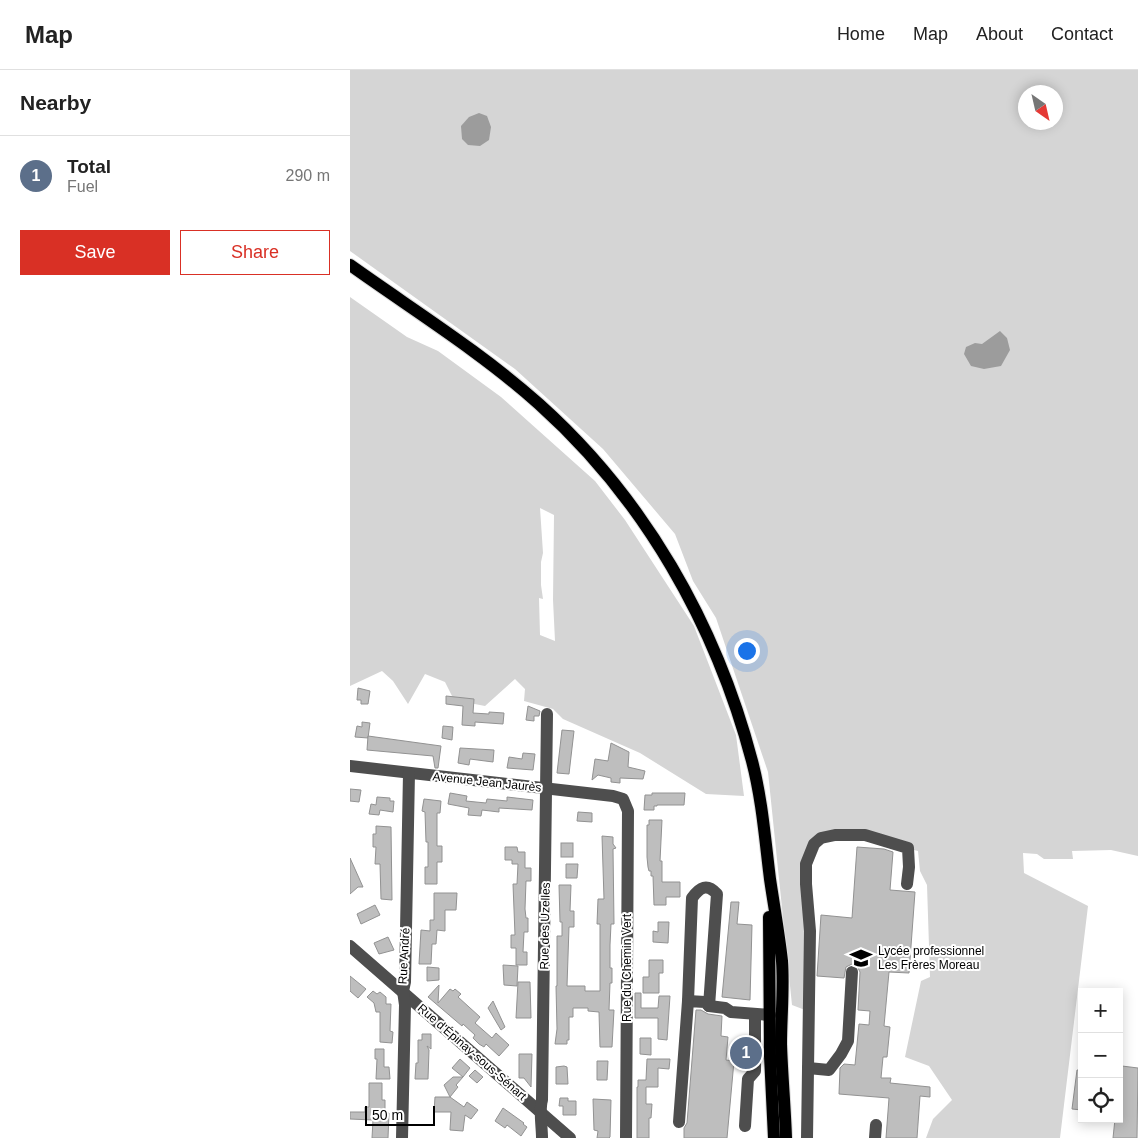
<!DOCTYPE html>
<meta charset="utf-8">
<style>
body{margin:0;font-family:Arial,sans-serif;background:#f2f2f2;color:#222}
.controls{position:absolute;right:15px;bottom:15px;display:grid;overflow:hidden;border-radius:0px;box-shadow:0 2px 12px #0003}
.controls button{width:45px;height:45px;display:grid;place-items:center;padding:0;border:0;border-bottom:1px solid #e0e0e0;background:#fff;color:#222;font:25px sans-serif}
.compass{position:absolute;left:668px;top:15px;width:45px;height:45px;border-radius:50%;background:#fff;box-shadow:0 2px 12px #0003;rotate:146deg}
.scale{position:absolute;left:15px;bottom:12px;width:70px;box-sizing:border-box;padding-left:5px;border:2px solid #000;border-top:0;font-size:14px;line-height:18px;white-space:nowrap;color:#000;-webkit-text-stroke:4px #fff;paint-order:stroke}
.you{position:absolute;left:396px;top:580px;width:18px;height:18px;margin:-12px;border:4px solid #fff;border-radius:50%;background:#1a73e8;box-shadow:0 0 0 8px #1a73e833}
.badge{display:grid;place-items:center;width:32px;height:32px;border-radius:50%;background:#d93025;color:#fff;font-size:16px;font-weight:700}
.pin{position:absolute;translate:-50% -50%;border:2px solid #fff;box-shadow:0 1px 5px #0006}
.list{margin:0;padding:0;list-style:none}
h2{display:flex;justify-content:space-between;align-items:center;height:65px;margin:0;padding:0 20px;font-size:21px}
h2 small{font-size:16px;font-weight:400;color:#767676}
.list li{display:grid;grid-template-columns:32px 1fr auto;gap:15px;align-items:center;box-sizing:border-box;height:80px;padding:0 20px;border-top:1px solid #e0e0e0}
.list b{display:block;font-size:19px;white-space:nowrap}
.list p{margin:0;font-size:16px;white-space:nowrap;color:#767676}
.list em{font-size:16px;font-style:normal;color:#767676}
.actions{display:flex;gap:10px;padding:15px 20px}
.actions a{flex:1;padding:11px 0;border:1px solid #d93025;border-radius:0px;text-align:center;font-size:18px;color:#d93025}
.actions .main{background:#d93025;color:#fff}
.icon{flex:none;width:28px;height:28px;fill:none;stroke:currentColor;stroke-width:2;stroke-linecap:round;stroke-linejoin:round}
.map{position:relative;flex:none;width:788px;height:1068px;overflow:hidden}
header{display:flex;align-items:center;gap:30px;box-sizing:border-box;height:70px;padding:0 25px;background:#fff;border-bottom:1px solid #e0e0e0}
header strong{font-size:24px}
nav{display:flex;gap:28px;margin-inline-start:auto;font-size:18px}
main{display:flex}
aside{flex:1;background:#fff}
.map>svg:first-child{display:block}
.green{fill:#d5d5d5;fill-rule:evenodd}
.water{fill:#9c9c9c}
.building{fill:#bebebe;stroke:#929292}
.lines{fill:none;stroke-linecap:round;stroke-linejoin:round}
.major-casing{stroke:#dbdbdb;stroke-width:14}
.minor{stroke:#4e4e4e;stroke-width:12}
.major{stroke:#000;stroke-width:12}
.labels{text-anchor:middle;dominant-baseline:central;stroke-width:4;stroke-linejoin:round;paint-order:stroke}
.street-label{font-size:12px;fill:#000;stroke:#fff}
.poi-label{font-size:12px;fill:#000;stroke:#fff;text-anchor:start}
</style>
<header>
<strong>Map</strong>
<nav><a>Home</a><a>Map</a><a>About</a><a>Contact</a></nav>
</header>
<main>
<aside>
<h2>Nearby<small></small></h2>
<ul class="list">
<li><span class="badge" style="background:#5c6f8a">1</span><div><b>Total</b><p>Fuel</p></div><em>290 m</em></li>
</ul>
<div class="actions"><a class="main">Save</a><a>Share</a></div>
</aside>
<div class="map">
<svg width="788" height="1068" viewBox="0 0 788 1068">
<rect width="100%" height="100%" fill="#fff"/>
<g class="green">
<path d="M0,0H788V786L761,780L722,781L723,789H694L687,784L673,783L674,803L738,836L710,1068H576L583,1049L602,1030L579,996L555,987L571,911L580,907L577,815L570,801L568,781L518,769L472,772L459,801L455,940L442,935L418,702L366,548L343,511L325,464L253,379L165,299L0,181ZM676,22H706V52H676Z"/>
<path d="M0,227L57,267L88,281L151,327L245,411L275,450L344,556L386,665L394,726L356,724L290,683L213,649L203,639L174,631L175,619L165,609L135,636L104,630L95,612L75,604L58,634L43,611L32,601L0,616ZM190,438L204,445L203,530L205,571L190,565L189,528L193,529L191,515V492L193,483Z"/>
</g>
<g class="water">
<polygon points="129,43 137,46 141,57 139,70 130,76 118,75 112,69 111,56 119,47"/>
<polygon points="650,261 657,268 660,280 651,296 634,299 621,296 614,284 616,277 625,273 632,274"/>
</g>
<g class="building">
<polygon points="8,618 20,621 18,634 11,634 11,630 7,630"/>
<polygon points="96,626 124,629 123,643 139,644 139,642 154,643 153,654 125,652 125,656 112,655 113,636 96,634"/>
<polygon points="178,636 190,641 189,646 184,646 184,651 176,650"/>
<polygon points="12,652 20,653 18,668 5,667 7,656 12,657"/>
<polygon points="93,656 103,657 102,670 92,668"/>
<polygon points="212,660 224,661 219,704 207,703"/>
<polygon points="18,666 91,676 88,698 85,698 83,686 17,680"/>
<polygon points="261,673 279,682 278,697 295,701 293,709 270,708 270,713 261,712 261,708 248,705 242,710 245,689 258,691"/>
<polygon points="110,678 144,680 143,692 120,689 119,695 108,693"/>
<polygon points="173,683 185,684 183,700 157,698 159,687 172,689"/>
<polygon points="0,719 11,720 9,732 0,731"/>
<polygon points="100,723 117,726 116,731 136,733 137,729 157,731 157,727 183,730 182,740 149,738 149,742 132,740 131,746 118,745 119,738 98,734"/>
<polygon points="302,723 335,723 334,735 307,735 307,736 304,736 304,740 294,740 295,725 302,725"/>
<polygon points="27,727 40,728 40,731 44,731 43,742 30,740 29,745 19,744 21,734 26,735"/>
<polygon points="74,729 91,731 90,743 87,743 87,776 92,776 92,792 87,792 87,814 75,814 75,797 78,797 78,772 76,772 75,742 72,741"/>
<polygon points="228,742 242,743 242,752 227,751"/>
<polygon points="299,750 312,750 310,791 312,791 312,812 330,812 330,827 316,827 316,835 304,835 303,806 301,806 301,801 299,801 298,797 297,787 297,755 299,755"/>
<polygon points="26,756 41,757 42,830 31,829 30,794 25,794 26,777 23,777 23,764 26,764"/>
<polygon points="252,766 263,767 263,774 266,778 263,779 264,854 261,854 260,875 260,898 262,898 262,913 260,913 259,940 264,940 262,977 250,977 249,942 238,941 238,938 223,938 223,947 219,947 219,970 217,970 217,974 205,974 207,959 206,916 207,916 207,866 212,866 212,852 210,852 209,815 221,815 220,841 224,841 224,857 219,857 217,916 235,916 235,921 250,921 250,854 247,854 248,829 254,829"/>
<rect x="211" y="773" width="12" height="14"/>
<polygon points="155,777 167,777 168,782 175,782 175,798 181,798 181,811 176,811 175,839 176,848 178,848 178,862 174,862 173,882 177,882 177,895 166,895 166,878 161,878 161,865 165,865 163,814 167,814 168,794 162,794 162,790 155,790"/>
<polygon points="507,777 534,779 543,782 540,820 565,822 559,903 539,902 534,956 540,957 537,987 533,987 531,1008 541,1008 540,1013 580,1017 580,1027 570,1026 567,1068 536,1068 539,1028 489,1024 490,998 494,994 505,995 509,954 519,955 520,941 508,940 510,902 507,896 502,894 496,897 494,908 467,906 471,845 502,848"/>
<polygon points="0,788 13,817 8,817 0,824"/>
<polygon points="216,794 228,794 227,808 216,808"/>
<polygon points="84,823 107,823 106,840 95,840 95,861 87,860 86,874 82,874 81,894 69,894 71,860 80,861 80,850 84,850"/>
<polygon points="381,832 389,832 387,854 402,855 400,930 372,927"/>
<polygon points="25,835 30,845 11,854 7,844"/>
<polygon points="308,852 319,852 318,873 303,872 303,861 308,862"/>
<polygon points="38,867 44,880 29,884 24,873"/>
<polygon points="299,890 313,890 313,903 309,903 309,923 293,923 293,907 299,907"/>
<polygon points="153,895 168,896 167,916 154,915"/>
<polygon points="77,897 89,898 89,910 77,911"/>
<polygon points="0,906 16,919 8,928 0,921"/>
<polygon points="168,912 180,912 181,948 166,948"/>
<polygon points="89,915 88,933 100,919 103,921 105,919 111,924 108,927 130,947 125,953 142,968 146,963 159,975 149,986 136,974 134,977 129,974 123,968 125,965 113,954 112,956 78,927"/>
<polygon points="23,921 27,924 30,922 36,927 36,934 41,934 40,961 43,962 42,973 30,972 30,942 26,942 24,933 17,927"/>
<polygon points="285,923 291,923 291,938 308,938 309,926 320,926 317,970 308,969 308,948 285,948"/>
<polygon points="143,931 155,957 151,960 138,938"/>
<polygon points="346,940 351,940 358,944 372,946 371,966 378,967 376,990 384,991 377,1068 334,1068 334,1058 337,1053"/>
<polygon points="72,964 81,964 81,979 77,976 79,980 78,1009 65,1009 66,993 68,993 68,970 72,970"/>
<polygon points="290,968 301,968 301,985 290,984"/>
<polygon points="393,970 397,971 397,995 391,995"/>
<polygon points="25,979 34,979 34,997 39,997 40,1009 26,1009 27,989 25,989"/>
<polygon points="169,984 182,984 181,1017 174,1008 169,1008"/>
<polygon points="110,989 120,998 113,1007 102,998"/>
<polygon points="297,989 320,989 319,999 308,998 308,1017 296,1017 296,1034 302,1034 301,1048 299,1048 299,1068 287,1068 287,1017 288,1017 288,1010 296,1010"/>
<polygon points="247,991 258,991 257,1010 247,1010"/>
<polygon points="214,996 217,997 218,1014 206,1014 206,997"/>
<polygon points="772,996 788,998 787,1068 763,1068 765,1049 769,1049 769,1018"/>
<polygon points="125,1000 133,1007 127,1013 119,1006"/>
<polygon points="727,1000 732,1000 732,1040 722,1039"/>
<polygon points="103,1007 113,1007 106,1015 108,1017 100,1027 94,1015"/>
<polygon points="19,1013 32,1013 32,1030 35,1030 35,1043 39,1043 38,1068 22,1068 23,1050 0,1049 0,1042 15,1042 15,1037 19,1037"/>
<polygon points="85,1027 100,1027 114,1037 117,1032 128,1040 121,1049 115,1045 113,1061 100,1060 101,1042 84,1042"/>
<polygon points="210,1028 218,1028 218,1031 226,1031 226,1045 213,1045 213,1036 209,1036"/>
<polygon points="243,1029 261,1030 260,1067 259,1068 247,1068 248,1061 244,1060"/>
<polygon points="153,1038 174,1053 173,1054 177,1057 171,1066 157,1055 155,1058 145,1051"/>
</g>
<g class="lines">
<g class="major-casing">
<g id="major">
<path d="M0,195C63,240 131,282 189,334C294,428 366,554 402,691C412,729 415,769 420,809C424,836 429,864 432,891C434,919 431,947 431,974C432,1006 435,1037 436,1068"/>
<polyline points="419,847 420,986 424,1068"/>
</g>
</g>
<g class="minor">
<polyline points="0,696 263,726 273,729 278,741 276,1068"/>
<polyline points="0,876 220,1068"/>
<path d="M338,931L342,828C350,817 357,813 367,824L359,936"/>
<polyline points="458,998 479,1000 491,984 498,971 502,902"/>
<polyline points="329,1052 338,931 355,932 359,936 375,938 381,942 420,945"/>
<polyline points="395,1056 398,1009 405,1001 405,944"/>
<polyline points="52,1068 55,935 53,921 55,912 59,703"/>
<path d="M192,1068C192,1056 189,1040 192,1030L197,644"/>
<polyline points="457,1068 460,861 456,814 456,794 464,774 471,768 485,765 515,765 558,778 559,797 557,814"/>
<polyline points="525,1068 526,1055"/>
</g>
<use href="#major" class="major"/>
</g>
<defs>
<g id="school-bare" transform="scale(1.725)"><path d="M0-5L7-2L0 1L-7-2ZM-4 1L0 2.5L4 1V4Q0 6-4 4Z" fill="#000" stroke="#fff" stroke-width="2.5" paint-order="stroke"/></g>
</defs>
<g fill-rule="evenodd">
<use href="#school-bare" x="511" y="888"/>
</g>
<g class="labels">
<g class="street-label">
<text transform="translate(137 712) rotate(6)">Avenue Jean Jaurès</text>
<text transform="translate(195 856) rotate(-89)">Rue des Uzelles</text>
<text transform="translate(54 886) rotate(-87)">Rue André</text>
<text transform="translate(277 898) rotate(-90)">Rue du Chemin Vert</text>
<text transform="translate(122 982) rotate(41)">Rue d'Épinay-sous-Sénart</text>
</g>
<g class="poi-label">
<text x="528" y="881">Lycée professionnel<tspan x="528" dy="14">Les Frères Moreau</tspan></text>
</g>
</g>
</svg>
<div class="controls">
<button>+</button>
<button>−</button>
<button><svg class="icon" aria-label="locate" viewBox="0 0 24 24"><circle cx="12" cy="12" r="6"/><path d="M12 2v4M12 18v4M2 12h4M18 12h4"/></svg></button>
</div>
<svg class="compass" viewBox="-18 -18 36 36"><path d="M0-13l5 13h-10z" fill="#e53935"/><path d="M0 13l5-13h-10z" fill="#767676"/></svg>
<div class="scale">50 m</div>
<div class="you"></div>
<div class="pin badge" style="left:396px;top:983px;background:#5c6f8a">1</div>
</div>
</main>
